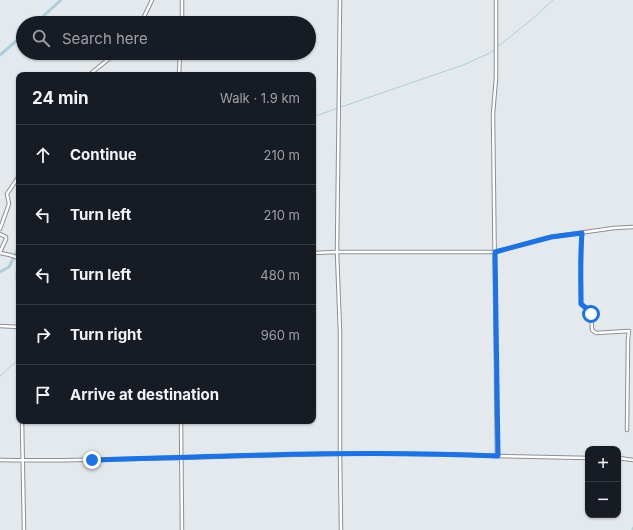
<!DOCTYPE html>
<meta charset="utf-8">
<style>
body{margin:0;font-family:Inter,sans-serif;background:#242831;color:#f1f3f6}
.controls{position:absolute;right:12px;bottom:12px;display:grid;overflow:hidden;border-radius:8px;box-shadow:0 1px 3px #0004}
.controls button{width:36px;height:36px;display:grid;place-items:center;padding:0;border:0;border-bottom:1px solid #363941;background:#171b24;color:#f1f3f6;font:20px sans-serif}
.stop{position:absolute;width:12px;height:12px;margin:-9px;border:3px solid #1a73e8;border-radius:50%;background:#fff}
.stop.end{background:#1a73e8;border-color:#fff;box-shadow:0 1px 4px #0008}
.list{margin:0;padding:0;list-style:none}
h2{display:flex;justify-content:space-between;align-items:center;height:52px;margin:0;padding:0 16px;font-size:17px}
h2 small{font-size:13px;font-weight:400;color:#9ea1a6}
.list li{display:grid;grid-template-columns:26px 1fr auto;gap:12px;align-items:center;box-sizing:border-box;height:60px;padding:0 16px;border-top:1px solid #363941}
.list b{display:block;font-size:15px;white-space:nowrap}
.list em{font-size:13px;font-style:normal;color:#9ea1a6}
.icon{flex:none;width:22px;height:22px;fill:none;stroke:currentColor;stroke-width:2;stroke-linecap:round;stroke-linejoin:round}
.map{position:relative;flex:none;width:633px;height:530px;overflow:hidden}
.search{position:absolute;background:#171b24;box-shadow:0 1px 3px #0004;left:16px;top:16px;width:300px;height:44px;display:flex;align-items:center;gap:10px;box-sizing:border-box;padding:0 14px;border-radius:22px;color:#9ea1a6;font-size:15px}
.panel{position:absolute;background:#171b24;box-shadow:0 1px 3px #0004;left:16px;top:72px;width:300px;height:352px;border-radius:8px}
.map>svg:first-child{display:block}
.lines{fill:none;stroke-linecap:round;stroke-linejoin:round}
.stream{stroke:#aad1d7;stroke-width:1}
.canal{stroke:#aad1d7;stroke-width:3}
.minor-casing{stroke:#8b8f93;stroke-width:4.5}
.minor{stroke:#fff;stroke-width:2.5}
.route{stroke:#1a73e8;stroke-width:5}
</style>
<div class="map">
<svg width="633" height="530" viewBox="0 0 633 530">
<rect width="100%" height="100%" fill="#e4e9ed"/>
<g class="lines">
<g class="stream">
<polyline points="497,47 530,21 553,0"/>
<polyline points="341,107 463,65 490,53 495,49"/>
<polyline points="313,117 338,108"/>
<polyline points="0,376 19,359"/>
<polyline points="632,530 633,527"/>
</g>
<g class="canal">
<polyline points="36,23 61,0"/>
<polyline points="0,55 23,35"/>
<polyline points="0,272 9,267 19,247"/>
</g>
<g class="minor-casing">
<g id="minor">
<polyline points="340,0 337,252 340,332 340,454 341,530"/>
<polyline points="141,23 152,0"/>
<polyline points="182,23 182,0"/>
<polyline points="89,75 116,53"/>
<polyline points="179,75 180,53"/>
<polyline points="0,229 9,204 7,194 19,176"/>
<path d="M582,233C580,257 581,280 581,304L586,308H591L592,330L596,333L629,331L628,339L627,430"/>
<polyline points="0,234 6,237 6,239 0,252"/>
<polyline points="0,253 10,255 19,258"/>
<polyline points="313,253 337,252 495,252 551,237 614,228 633,227"/>
<polyline points="19,271 18,273 19,317"/>
<polyline points="0,326 19,327"/>
<polyline points="22,421 24,530"/>
<polyline points="181,421 182,530"/>
<polyline points="497,456 588,458"/>
<polyline points="618,458 633,460"/>
<path d="M0,460C60,461 119,459 179,458C285,455 391,451 497,456L493,114L496,78V0"/>
</g>
</g>
<use href="#minor" class="minor"/>
</g>
<g class="lines">
<path class="route" d="M92,460C227,456 363,450 498,456L495,252L551,237L582,233C580,257 581,280 581,304L586,308H591V314"/>
</g>
</svg>
<div class="controls">
<button>+</button>
<button>−</button>
</div>
<div class="stop" style="left:591px;top:314px"></div>
<div class="stop end" style="left:92px;top:460px"></div>
<div class="search"><svg class="icon" aria-label="search" viewBox="0 0 24 24"><circle cx="10" cy="10" r="6"/><path d="M15 15l6 6"/></svg>Search here</div>
<section class="panel">
<h2>24 min<small>Walk · 1.9 km</small></h2>
<ul class="list">
<li><svg class="icon" aria-label="ahead" viewBox="0 0 24 24"><path d="M12 20V5M6 11l6-6 6 6"/></svg><div><b>Continue</b></div><em>210 m</em></li>
<li><svg class="icon" aria-label="left" viewBox="0 0 24 24"><path d="M17 20v-9H6M10 6l-5 5 5 5"/></svg><div><b>Turn left</b></div><em>210 m</em></li>
<li><svg class="icon" aria-label="left" viewBox="0 0 24 24"><path d="M17 20v-9H6M10 6l-5 5 5 5"/></svg><div><b>Turn left</b></div><em>480 m</em></li>
<li><svg class="icon" aria-label="right" viewBox="0 0 24 24"><path d="M7 20v-9h11M14 6l5 5-5 5"/></svg><div><b>Turn right</b></div><em>960 m</em></li>
<li><svg class="icon" aria-label="arrive" viewBox="0 0 24 24"><path d="M6 21V4h12l-3 4 3 4H6"/></svg><div><b>Arrive at destination</b></div></li>
</ul>
</section>
</div>
